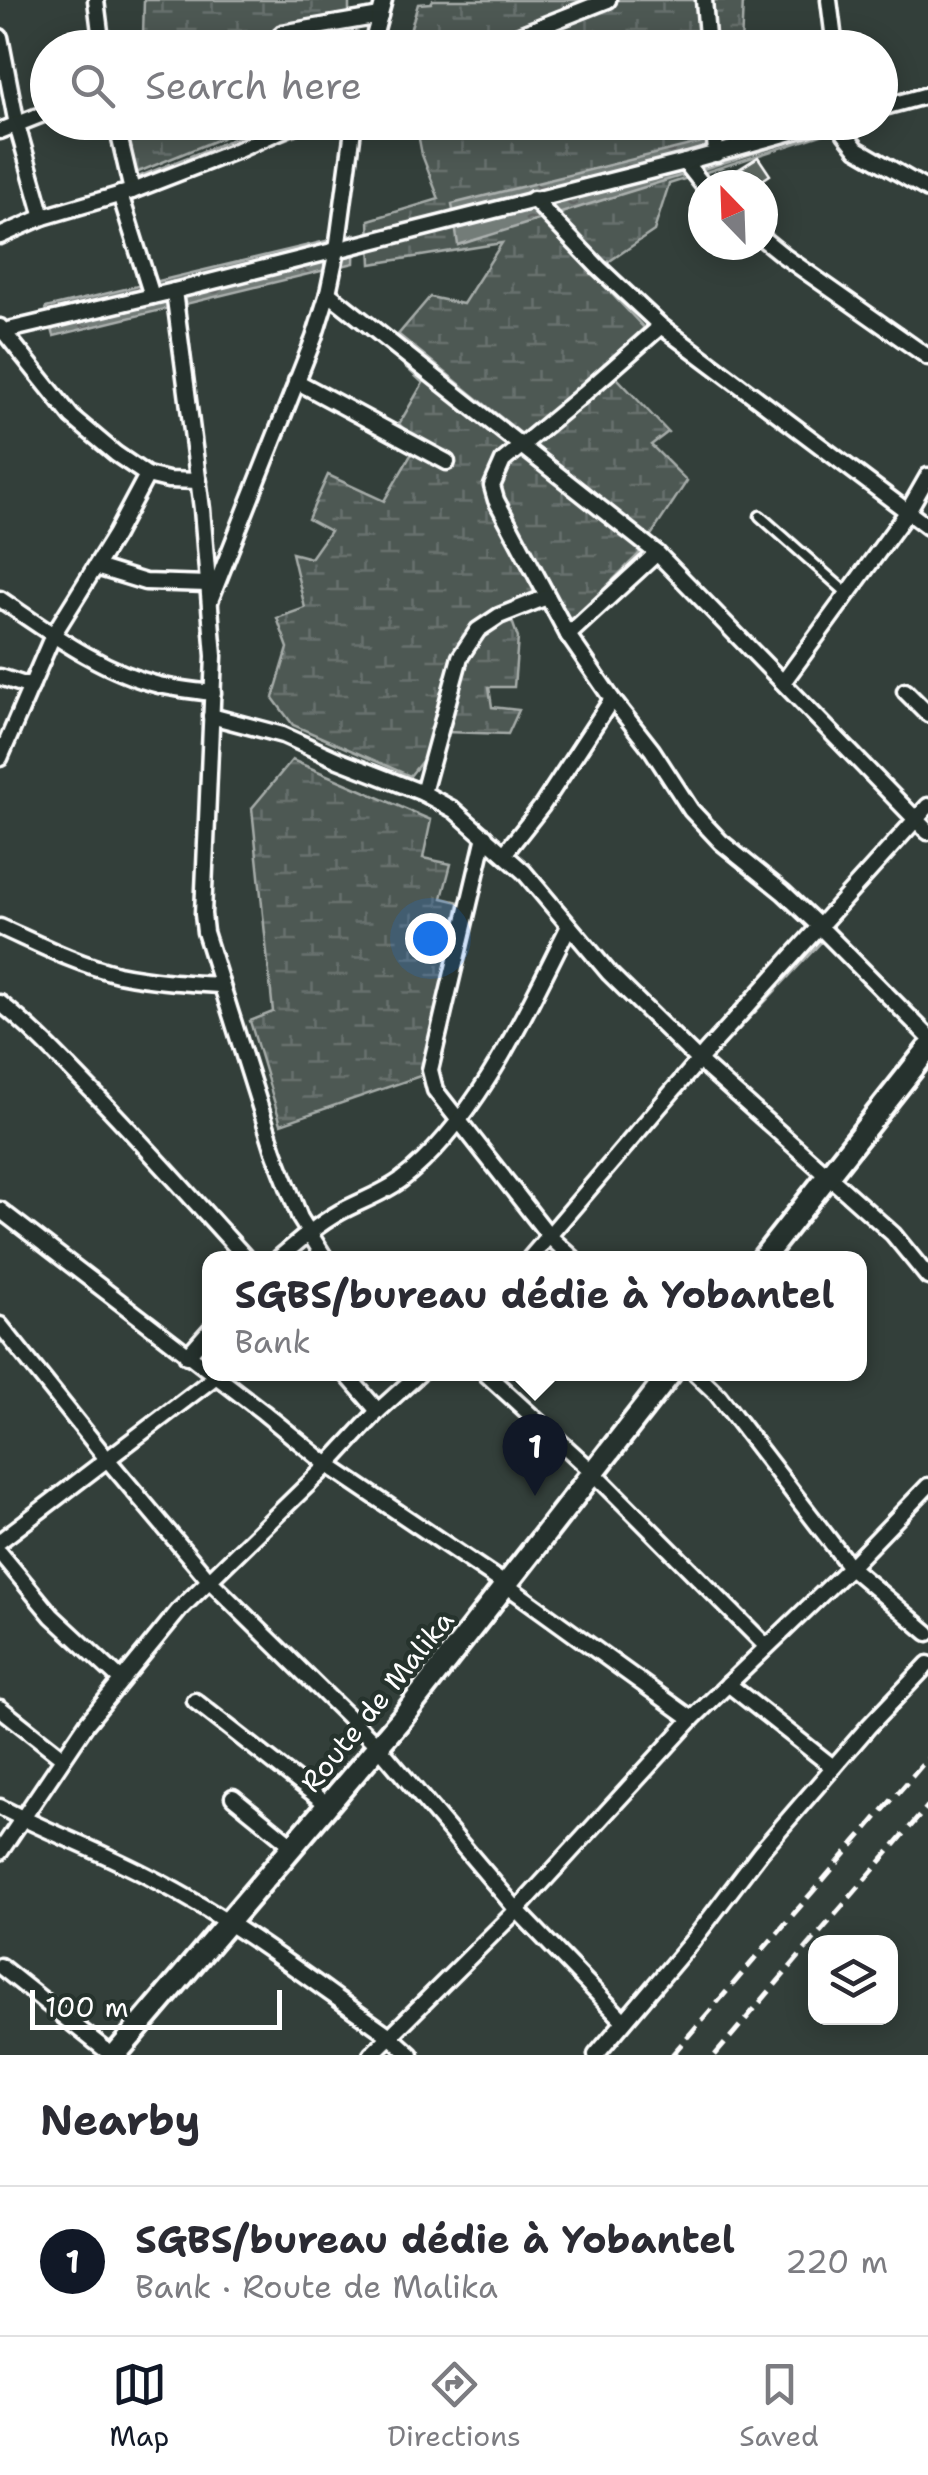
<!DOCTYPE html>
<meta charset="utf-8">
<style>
body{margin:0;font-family:"Shantell Sans",sans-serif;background:#f7f7f7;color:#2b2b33}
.controls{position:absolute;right:30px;bottom:30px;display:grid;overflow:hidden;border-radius:20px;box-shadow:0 5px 25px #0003}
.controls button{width:90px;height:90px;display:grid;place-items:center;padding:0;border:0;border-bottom:2px solid #e1e1e2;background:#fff;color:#2b2b33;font:50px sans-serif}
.compass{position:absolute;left:688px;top:170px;width:90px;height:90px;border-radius:50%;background:#fff;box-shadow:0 5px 25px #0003;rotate:337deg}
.scale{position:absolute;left:30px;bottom:25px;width:252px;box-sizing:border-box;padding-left:10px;border:5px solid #fff;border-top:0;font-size:28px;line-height:35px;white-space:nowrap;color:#fff;-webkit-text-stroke:8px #26332d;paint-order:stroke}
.you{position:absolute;left:430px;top:938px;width:35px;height:35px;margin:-25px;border:8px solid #fff;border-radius:50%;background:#1a73e8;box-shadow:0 0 0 15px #1a73e833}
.badge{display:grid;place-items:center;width:65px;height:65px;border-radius:50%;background:#111827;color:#fff;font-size:32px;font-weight:700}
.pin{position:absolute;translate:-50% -82px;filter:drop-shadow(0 2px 5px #0008)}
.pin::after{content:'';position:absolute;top:52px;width:35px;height:30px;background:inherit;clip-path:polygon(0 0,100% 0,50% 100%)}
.popup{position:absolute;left:202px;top:1251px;width:665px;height:130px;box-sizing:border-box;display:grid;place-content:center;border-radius:20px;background:#fff;filter:drop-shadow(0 2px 8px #0005);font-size:32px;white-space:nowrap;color:#7c7c81}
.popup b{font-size:38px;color:#2b2b33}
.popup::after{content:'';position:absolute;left:50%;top:100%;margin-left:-20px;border:20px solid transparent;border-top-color:#fff}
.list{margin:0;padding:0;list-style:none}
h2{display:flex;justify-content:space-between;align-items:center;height:130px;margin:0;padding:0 40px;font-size:42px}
h2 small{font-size:32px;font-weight:400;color:#7c7c81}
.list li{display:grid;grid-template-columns:65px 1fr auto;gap:30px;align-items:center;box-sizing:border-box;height:150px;padding:0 40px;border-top:2px solid #e1e1e2}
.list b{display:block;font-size:38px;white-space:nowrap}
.list p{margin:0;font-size:32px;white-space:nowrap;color:#7c7c81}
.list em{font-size:32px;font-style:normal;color:#7c7c81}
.icon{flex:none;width:55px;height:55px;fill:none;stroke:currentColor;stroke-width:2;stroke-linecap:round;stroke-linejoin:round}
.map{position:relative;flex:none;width:928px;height:2055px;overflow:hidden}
.search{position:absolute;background:#fff;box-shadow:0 5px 25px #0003;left:30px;right:30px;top:30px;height:110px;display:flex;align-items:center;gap:25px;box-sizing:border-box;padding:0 35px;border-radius:55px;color:#7c7c81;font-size:38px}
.sheet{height:280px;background:#fff}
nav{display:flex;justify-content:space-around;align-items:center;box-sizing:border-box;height:140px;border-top:2px solid #e1e1e2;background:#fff;font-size:28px;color:#7c7c81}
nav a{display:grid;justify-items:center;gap:5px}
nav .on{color:#111827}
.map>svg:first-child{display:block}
.wetland{fill:url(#wetland-marsh);stroke:#a6aca9;stroke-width:2.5}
.water{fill:url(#water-ripples);stroke:#abb0ae;stroke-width:2.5}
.building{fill:#5f6964;stroke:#fff;stroke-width:2.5}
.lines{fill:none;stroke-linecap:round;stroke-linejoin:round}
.service-casing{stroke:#fff;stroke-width:15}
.minor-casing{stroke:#fff;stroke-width:21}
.secondary-casing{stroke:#fff;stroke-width:28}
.service{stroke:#26332d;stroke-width:8}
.minor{stroke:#26332d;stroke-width:14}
.secondary{stroke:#26332d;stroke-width:20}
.rail{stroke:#fff;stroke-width:5;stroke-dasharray:15 8;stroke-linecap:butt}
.labels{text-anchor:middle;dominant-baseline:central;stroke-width:9;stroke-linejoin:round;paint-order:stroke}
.street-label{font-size:28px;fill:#fff;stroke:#26332d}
</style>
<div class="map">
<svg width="928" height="2055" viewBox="0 0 928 2055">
<defs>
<pattern id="wetland-marsh" width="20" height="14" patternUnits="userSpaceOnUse" patternTransform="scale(2.5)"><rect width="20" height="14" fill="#4d5853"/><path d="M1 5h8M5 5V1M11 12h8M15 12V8" fill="none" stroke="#68716d"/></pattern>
<pattern id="water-ripples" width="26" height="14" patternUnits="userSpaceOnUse" patternTransform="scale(2.5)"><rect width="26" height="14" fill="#737b78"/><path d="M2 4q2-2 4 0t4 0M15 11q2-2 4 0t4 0" fill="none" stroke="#606462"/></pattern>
</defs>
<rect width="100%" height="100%" fill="#333f3a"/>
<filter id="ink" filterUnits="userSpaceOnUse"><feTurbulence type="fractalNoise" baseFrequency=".01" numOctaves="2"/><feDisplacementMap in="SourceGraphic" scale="20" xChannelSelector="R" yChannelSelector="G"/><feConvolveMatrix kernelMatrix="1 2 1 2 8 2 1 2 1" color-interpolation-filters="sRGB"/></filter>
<g filter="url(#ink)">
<g class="wetland">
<polygon points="144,0 349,0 349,47 111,48 109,40 143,36"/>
<polygon points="433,0 743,0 741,47 405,48 418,4 431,3"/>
<polygon points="126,123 126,122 258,123 136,173"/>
<polygon points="416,123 836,123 837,130 669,184 654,231 592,273 644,328 604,364 668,432 651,445 687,481 638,555 563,630 538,590 506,604 518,638 514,687 489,687 492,707 519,710 508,734 445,732 410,776 293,725 273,698 288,648 277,618 305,608 292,553 311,558 330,531 308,519 328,475 384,501 418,443 399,424 423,383 386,349 430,297 463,304 502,243 371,264 369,220 439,199 422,155"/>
<polygon points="292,760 431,820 423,858 451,864 442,898 459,902 423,1075 281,1124 250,1021 273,1012 252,808"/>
</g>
<g class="water">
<polygon points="273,123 326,123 131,201 123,183"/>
<polygon points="779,123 833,123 835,128 458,245 452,204"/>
<polygon points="355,234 354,263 54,336 46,308"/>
<polygon points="399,335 648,536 639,549 390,347"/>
<polygon points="813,925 827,936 711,1059 701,1050"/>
</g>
<polygon class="building" points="758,157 770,175 755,185 740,185 733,173"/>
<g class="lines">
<g class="service-casing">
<polyline id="service" points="760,516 848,594"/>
</g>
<g class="minor-casing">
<g id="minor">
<polyline points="96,0 102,48"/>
<polyline points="704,0 708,48"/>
<polyline points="829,0 835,48"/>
<polyline points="282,33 380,16"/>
<polyline points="0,37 17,125 43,217"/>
<polyline points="371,48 384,0"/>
<polyline points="486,48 608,0"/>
<polyline points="880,108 928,95"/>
<polyline points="116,122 132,191"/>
<polyline points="714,122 716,154"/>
<polyline points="844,122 845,134 857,149 928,190"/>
<polyline points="0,131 48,112"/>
<polyline points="685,162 703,185"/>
<polyline points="120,194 152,296"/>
<polyline points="533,199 599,268 661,326 928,527"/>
<polyline points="0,236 43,217 132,191 238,150 300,122"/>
<polyline points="763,239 784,256 928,357"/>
<polyline points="174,291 202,509 214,656 203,914 205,932 274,1151 300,1218 325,1258"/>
<polyline points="328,293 657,553 928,832"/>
<polyline points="661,326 579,398 503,461 492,486 496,500 568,635 612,699 652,750 691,810 721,842 783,892 818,925 928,1036"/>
<polyline points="0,327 72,417 116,454 147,475 168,480 199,481"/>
<polyline points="0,332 174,291 685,162 828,122"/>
<polyline points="296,381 447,462"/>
<polyline points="96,567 145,582 208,584"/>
<path d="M0,599C49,632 100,671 159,685C177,689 195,691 213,693"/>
<polyline points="210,601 314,338 328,293 337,250 354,122"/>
<polyline points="568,635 657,553"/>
<polyline points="0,677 31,687"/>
<polyline points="784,681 908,511 928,476"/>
<polyline points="905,691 928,714"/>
<polyline points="211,716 283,735 338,760 423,793 454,810 524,872 609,973 698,1060 893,1234 928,1277"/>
<polyline points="0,758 53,635 115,535 147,475"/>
<polyline points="423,793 460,657 478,630 499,616 547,597"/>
<polyline points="485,836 430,1070 435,1090 550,1237 573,1258"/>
<polyline points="505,853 542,806 612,699"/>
<path d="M0,927C38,944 77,964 118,974C152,981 186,983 220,985"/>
<path d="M0,1003C37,1032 67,1066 100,1099C150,1151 198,1205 246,1258"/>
<polyline points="0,1210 263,1412 328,1465 506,1585 692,1719"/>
<path d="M279,1258C299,1241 317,1225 340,1212C360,1201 382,1194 401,1180C477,1122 527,1009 569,926"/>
<polyline points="530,1258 705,1053 928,806"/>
<polyline points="0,1325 107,1459 209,1580 379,1747 517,1910 624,2021"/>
<polyline points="187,1356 210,1330"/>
<polyline points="346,1374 378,1411"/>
<polyline points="486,1374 594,1473 766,1646"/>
<polyline points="696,1374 718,1395 850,1567 928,1633"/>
<polyline points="0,1541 215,1377"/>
<polyline points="0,1553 52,1616 121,1680"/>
<polyline points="728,1684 833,1767"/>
<polyline points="195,1701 328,1805"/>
<polyline points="0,1708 62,1757"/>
<polyline points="233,1797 293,1846"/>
<path d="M0,1807C50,1833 103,1852 153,1879C237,1922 313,1982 390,2036L411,2055"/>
<polyline points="0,1852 87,1723 180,1609 328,1465 378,1411 419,1374"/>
<polyline points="0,1966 112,2055"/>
<polyline points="371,2055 517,1910 692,1719 850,1567 928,1486"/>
<polyline points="596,2055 694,1939 761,1851 869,1726 928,1664"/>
</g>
</g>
<g class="secondary-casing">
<g id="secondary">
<polyline points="763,1258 928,1049"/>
<polyline points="115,2055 401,1719 670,1374"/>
</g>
</g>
<use href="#service" class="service"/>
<use href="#minor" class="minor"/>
<use href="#secondary" class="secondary"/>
<g class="rail">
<polyline points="672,2055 928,1758"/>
<polyline points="715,2055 928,1806"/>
</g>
</g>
</g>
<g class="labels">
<g class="street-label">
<text transform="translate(377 1701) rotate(-51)">Route de Malika</text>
</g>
</g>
</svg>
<div class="controls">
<button><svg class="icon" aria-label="layers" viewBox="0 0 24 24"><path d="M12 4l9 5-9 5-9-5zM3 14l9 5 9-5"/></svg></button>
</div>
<svg class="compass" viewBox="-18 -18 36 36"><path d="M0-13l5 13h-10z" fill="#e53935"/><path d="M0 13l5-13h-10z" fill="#7c7c81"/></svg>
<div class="scale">100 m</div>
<div class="you"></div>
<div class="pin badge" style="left:535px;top:1496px">1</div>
<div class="popup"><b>SGBS/bureau dédie à Yobantel</b>Bank</div>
<div class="search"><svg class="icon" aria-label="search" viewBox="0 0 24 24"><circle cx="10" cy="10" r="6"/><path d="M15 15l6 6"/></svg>Search here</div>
</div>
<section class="sheet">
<h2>Nearby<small></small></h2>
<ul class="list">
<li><span class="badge">1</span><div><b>SGBS/bureau dédie à Yobantel</b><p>Bank · Route de Malika</p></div><em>220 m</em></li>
</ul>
</section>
<nav>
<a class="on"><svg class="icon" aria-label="map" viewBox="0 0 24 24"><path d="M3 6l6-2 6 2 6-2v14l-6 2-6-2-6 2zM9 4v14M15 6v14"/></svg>Map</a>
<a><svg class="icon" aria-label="directions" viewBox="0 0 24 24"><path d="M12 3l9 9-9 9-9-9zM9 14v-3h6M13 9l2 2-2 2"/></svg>Directions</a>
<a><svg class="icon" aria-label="saved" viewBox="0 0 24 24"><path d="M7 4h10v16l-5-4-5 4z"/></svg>Saved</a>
</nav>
